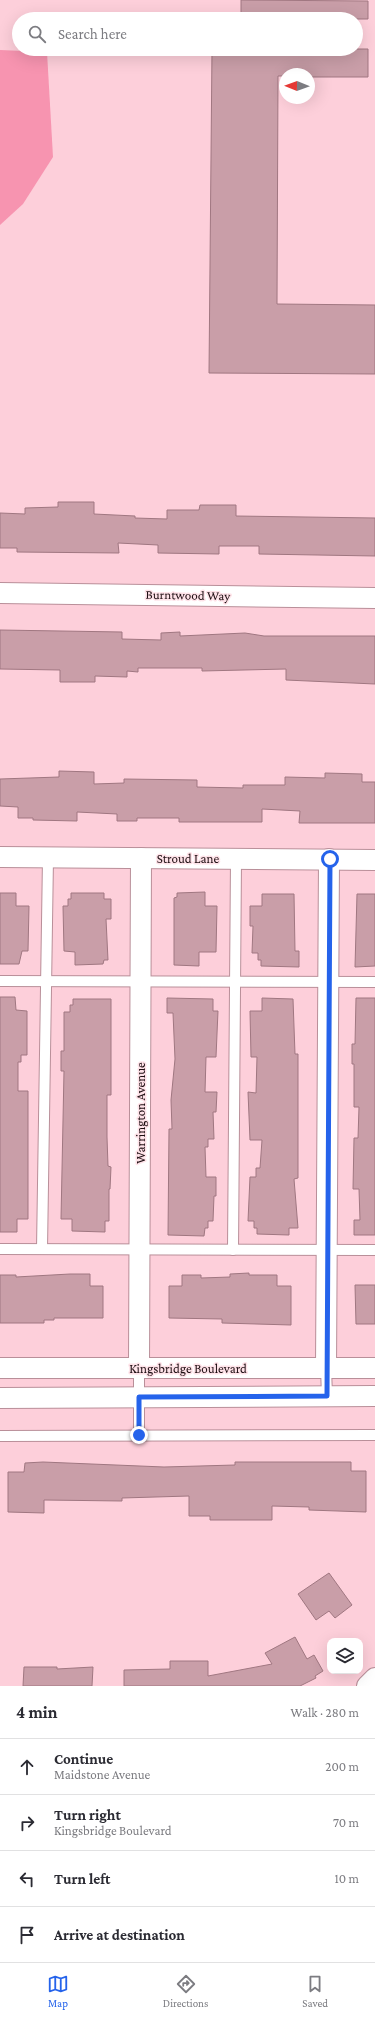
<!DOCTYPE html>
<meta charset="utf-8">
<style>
body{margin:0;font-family:"Crimson Pro",serif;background:#f2f2f3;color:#2b2b33}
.controls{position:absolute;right:12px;bottom:12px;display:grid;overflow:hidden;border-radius:8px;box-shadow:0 4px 16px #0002}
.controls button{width:36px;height:36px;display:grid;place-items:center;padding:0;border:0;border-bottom:1px solid #e1e1e2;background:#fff;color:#2b2b33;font:20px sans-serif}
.compass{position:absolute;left:279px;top:68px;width:36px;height:36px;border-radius:50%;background:#fff;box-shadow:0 4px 16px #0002;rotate:271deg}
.stop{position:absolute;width:12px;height:12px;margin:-9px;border:3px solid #2563eb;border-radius:50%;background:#fff}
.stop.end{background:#2563eb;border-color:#fff;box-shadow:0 1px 4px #0008}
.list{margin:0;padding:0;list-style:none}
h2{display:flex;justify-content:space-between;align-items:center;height:52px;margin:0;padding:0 16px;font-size:17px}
h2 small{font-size:13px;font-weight:400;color:#7c7c81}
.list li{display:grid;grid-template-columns:26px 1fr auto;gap:12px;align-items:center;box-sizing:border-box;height:56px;padding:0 16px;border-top:1px solid #e1e1e2}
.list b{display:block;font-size:15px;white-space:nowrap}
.list p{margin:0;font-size:13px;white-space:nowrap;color:#7c7c81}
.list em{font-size:13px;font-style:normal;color:#7c7c81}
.icon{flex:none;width:22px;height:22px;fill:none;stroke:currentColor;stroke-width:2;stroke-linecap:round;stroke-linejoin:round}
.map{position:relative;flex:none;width:375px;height:1686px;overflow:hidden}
.search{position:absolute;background:#fff;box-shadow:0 4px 16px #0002;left:12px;right:12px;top:12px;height:44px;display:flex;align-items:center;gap:10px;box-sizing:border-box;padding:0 14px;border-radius:22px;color:#7c7c81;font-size:15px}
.sheet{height:276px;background:#fff}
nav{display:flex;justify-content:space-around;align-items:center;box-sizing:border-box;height:56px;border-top:1px solid #e1e1e2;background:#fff;font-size:11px;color:#7c7c81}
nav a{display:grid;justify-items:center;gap:2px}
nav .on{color:#2563eb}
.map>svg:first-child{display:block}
.green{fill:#f794b0}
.building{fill:#c99ea8;stroke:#a07781}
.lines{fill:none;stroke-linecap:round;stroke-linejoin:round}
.lane-casing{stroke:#b98f99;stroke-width:12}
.street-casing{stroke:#b98f99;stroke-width:22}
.lane{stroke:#fff;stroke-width:10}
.street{stroke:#fff;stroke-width:20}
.route{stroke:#2563eb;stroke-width:5}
.labels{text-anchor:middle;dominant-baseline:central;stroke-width:3;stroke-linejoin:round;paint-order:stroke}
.street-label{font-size:13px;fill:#1d0e12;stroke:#fee2e8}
</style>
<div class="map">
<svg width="375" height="1686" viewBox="0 0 375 1686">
<rect width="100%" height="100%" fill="#fdcfda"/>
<polygon class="green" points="0,50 47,52 53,157 23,204 0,225"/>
<g class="building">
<polygon points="241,0 368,1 368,19 241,19"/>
<polygon points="212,49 368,49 368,77 309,77 309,74 285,74 285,76 278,76 277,304 375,305 375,374 209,373"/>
<polygon points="58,502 94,502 94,514 135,516 135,518 167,519 167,510 199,510 200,505 236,505 236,516 375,518 375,556 259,554 259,546 219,546 219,554 158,553 158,545 118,543 119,553 17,552 17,548 0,548 0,513 25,514 25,508 58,507"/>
<polygon points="0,630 122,632 122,639 161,640 161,633 180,632 180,636 245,633 264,636 375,636 375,684 286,680 286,669 202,671 202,668 138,668 138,672 127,671 127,677 95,676 95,682 60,682 60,670 0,669"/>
<polygon points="59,771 94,772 94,784 124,783 124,779 197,780 197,787 243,788 243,785 285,785 285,777 325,778 325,773 362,774 362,782 375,782 375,823 299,823 300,811 262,809 262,822 179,822 179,818 137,818 137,821 117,821 117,814 77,812 77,821 33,820 33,818 18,818 18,807 0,806 0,779 59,777"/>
<polygon points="205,892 205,906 217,906 216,952 199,952 199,966 174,965 174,898 177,897 177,893"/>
<polygon points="0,893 16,893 16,906 29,906 28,951 22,951 19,964 0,964"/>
<polygon points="71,893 104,893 104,899 111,899 111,919 106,919 108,960 104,960 103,964 75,965 75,952 64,951 63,906 68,906 68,899 71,899"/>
<polygon points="262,894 294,894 295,951 299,951 299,967 261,966 261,960 258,960 258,953 252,953 253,926 250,926 250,906 262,906"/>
<polygon points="357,894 375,894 375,966 355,967"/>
<polygon points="0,997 15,997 16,1010 27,1011 27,1055 21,1055 21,1062 18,1062 18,1091 28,1091 28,1219 17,1219 17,1232 0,1232"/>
<polygon points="167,998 213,999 213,1011 218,1011 216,1057 206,1057 205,1092 217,1092 216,1112 213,1112 214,1139 208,1139 208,1147 205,1147 206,1177 216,1177 216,1196 214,1196 213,1221 208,1221 208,1228 205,1228 204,1236 168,1235 169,1129 172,1129 171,1100 175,1059 173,1013 167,1013"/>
<polygon points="262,998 293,999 295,1054 298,1054 298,1178 294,1179 298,1228 289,1228 289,1235 257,1234 257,1228 254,1228 254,1221 248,1221 250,1177 256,1177 256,1168 260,1168 262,1140 250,1140 248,1092 256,1093 257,1057 251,1057 250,1011 262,1011"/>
<polygon points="356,998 375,998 375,1235 354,1235 354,1220 360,1220 359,1189 353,1189 354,1138 358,1138 359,1107 354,1107 354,1064 352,1064 352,1044 355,1044"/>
<polygon points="73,999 111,999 111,1095 107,1095 107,1137 108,1166 111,1167 110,1189 109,1189 109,1221 105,1221 105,1232 72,1231 72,1219 61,1219 64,1071 61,1071 61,1051 64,1051 64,1012 70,1012 70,1005 73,1005"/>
<polygon points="249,1273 249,1275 277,1275 277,1286 291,1286 291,1325 222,1323 222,1319 169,1318 169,1286 182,1286 182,1275 201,1275 201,1278 230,1277 230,1274"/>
<polygon points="70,1274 90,1274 90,1286 103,1286 103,1318 54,1318 54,1320 44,1320 44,1323 0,1323 0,1275 16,1275 16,1277"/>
<polygon points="355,1285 375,1285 375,1324 356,1324"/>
<polygon points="43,1462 164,1467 235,1465 235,1462 351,1462 351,1471 366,1471 366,1512 309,1510 309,1507 272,1506 272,1520 210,1520 210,1516 189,1516 189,1496 122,1498 122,1501 44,1500 44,1513 8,1512 8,1472 24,1472 25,1463"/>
<polygon points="329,1573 352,1605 335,1618 329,1611 316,1620 298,1594"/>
<polygon points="295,1637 307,1659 314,1655 323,1671 315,1676 316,1678 300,1686 124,1686 124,1670 170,1669 170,1661 208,1661 208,1676 272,1664 265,1653"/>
<polygon points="24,1667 57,1667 57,1669 93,1667 92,1686 23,1686"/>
</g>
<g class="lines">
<g class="lane-casing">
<g id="lane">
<polyline points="0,981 375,982"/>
<polyline points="0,1249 375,1250"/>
<polyline points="42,1249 48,858"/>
<polyline points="233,1250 236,859"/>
<polyline points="139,1368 139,1435"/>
<polyline points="326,1368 327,1396"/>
<polyline points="0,1436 375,1435"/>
</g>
</g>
<g class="street-casing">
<g id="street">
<polyline points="0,593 375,598"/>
<polyline points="0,857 375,860"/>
<polyline points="0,1368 375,1368"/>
<polyline points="139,1368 141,858"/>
<polyline points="326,1368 329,859"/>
<polyline points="0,1398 375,1396"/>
<polyline points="367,1686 375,1678"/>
</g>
</g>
<use href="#lane" class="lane"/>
<use href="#street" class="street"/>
</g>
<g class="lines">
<polyline class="route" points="139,1435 139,1397 327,1396 330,859"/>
</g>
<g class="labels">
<g class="street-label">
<text transform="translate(188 595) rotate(1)">Burntwood Way</text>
<text x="188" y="858">Stroud Lane</text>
<text transform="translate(140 1113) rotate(-90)">Warrington Avenue</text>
<text x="188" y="1368">Kingsbridge Boulevard</text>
</g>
</g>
</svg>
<div class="controls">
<button><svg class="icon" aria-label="layers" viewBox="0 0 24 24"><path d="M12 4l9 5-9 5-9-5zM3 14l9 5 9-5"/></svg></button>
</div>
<svg class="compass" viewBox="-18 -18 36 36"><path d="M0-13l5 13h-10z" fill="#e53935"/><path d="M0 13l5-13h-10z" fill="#7c7c81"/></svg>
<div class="stop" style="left:330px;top:859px"></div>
<div class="stop end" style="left:139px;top:1435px"></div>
<div class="search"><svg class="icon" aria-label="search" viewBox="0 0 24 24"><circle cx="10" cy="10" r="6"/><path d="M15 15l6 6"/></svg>Search here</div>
</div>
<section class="sheet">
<h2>4 min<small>Walk · 280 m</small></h2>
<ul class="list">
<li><svg class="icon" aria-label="ahead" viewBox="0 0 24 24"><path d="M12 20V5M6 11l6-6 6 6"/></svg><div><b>Continue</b><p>Maidstone Avenue</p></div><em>200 m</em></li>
<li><svg class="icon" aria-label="right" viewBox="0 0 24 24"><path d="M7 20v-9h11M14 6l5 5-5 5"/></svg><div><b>Turn right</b><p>Kingsbridge Boulevard</p></div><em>70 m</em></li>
<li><svg class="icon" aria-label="left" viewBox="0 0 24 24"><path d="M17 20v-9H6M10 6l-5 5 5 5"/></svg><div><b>Turn left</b></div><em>10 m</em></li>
<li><svg class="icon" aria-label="arrive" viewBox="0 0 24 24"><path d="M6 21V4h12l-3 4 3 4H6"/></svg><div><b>Arrive at destination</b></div></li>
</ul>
</section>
<nav>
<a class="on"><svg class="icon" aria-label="map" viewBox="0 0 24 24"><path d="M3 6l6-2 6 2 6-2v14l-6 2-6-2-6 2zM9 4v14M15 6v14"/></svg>Map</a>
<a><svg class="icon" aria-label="directions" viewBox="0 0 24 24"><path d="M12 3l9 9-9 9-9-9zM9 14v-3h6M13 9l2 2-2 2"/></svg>Directions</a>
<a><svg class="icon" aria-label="saved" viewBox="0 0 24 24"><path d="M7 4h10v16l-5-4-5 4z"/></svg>Saved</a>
</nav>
